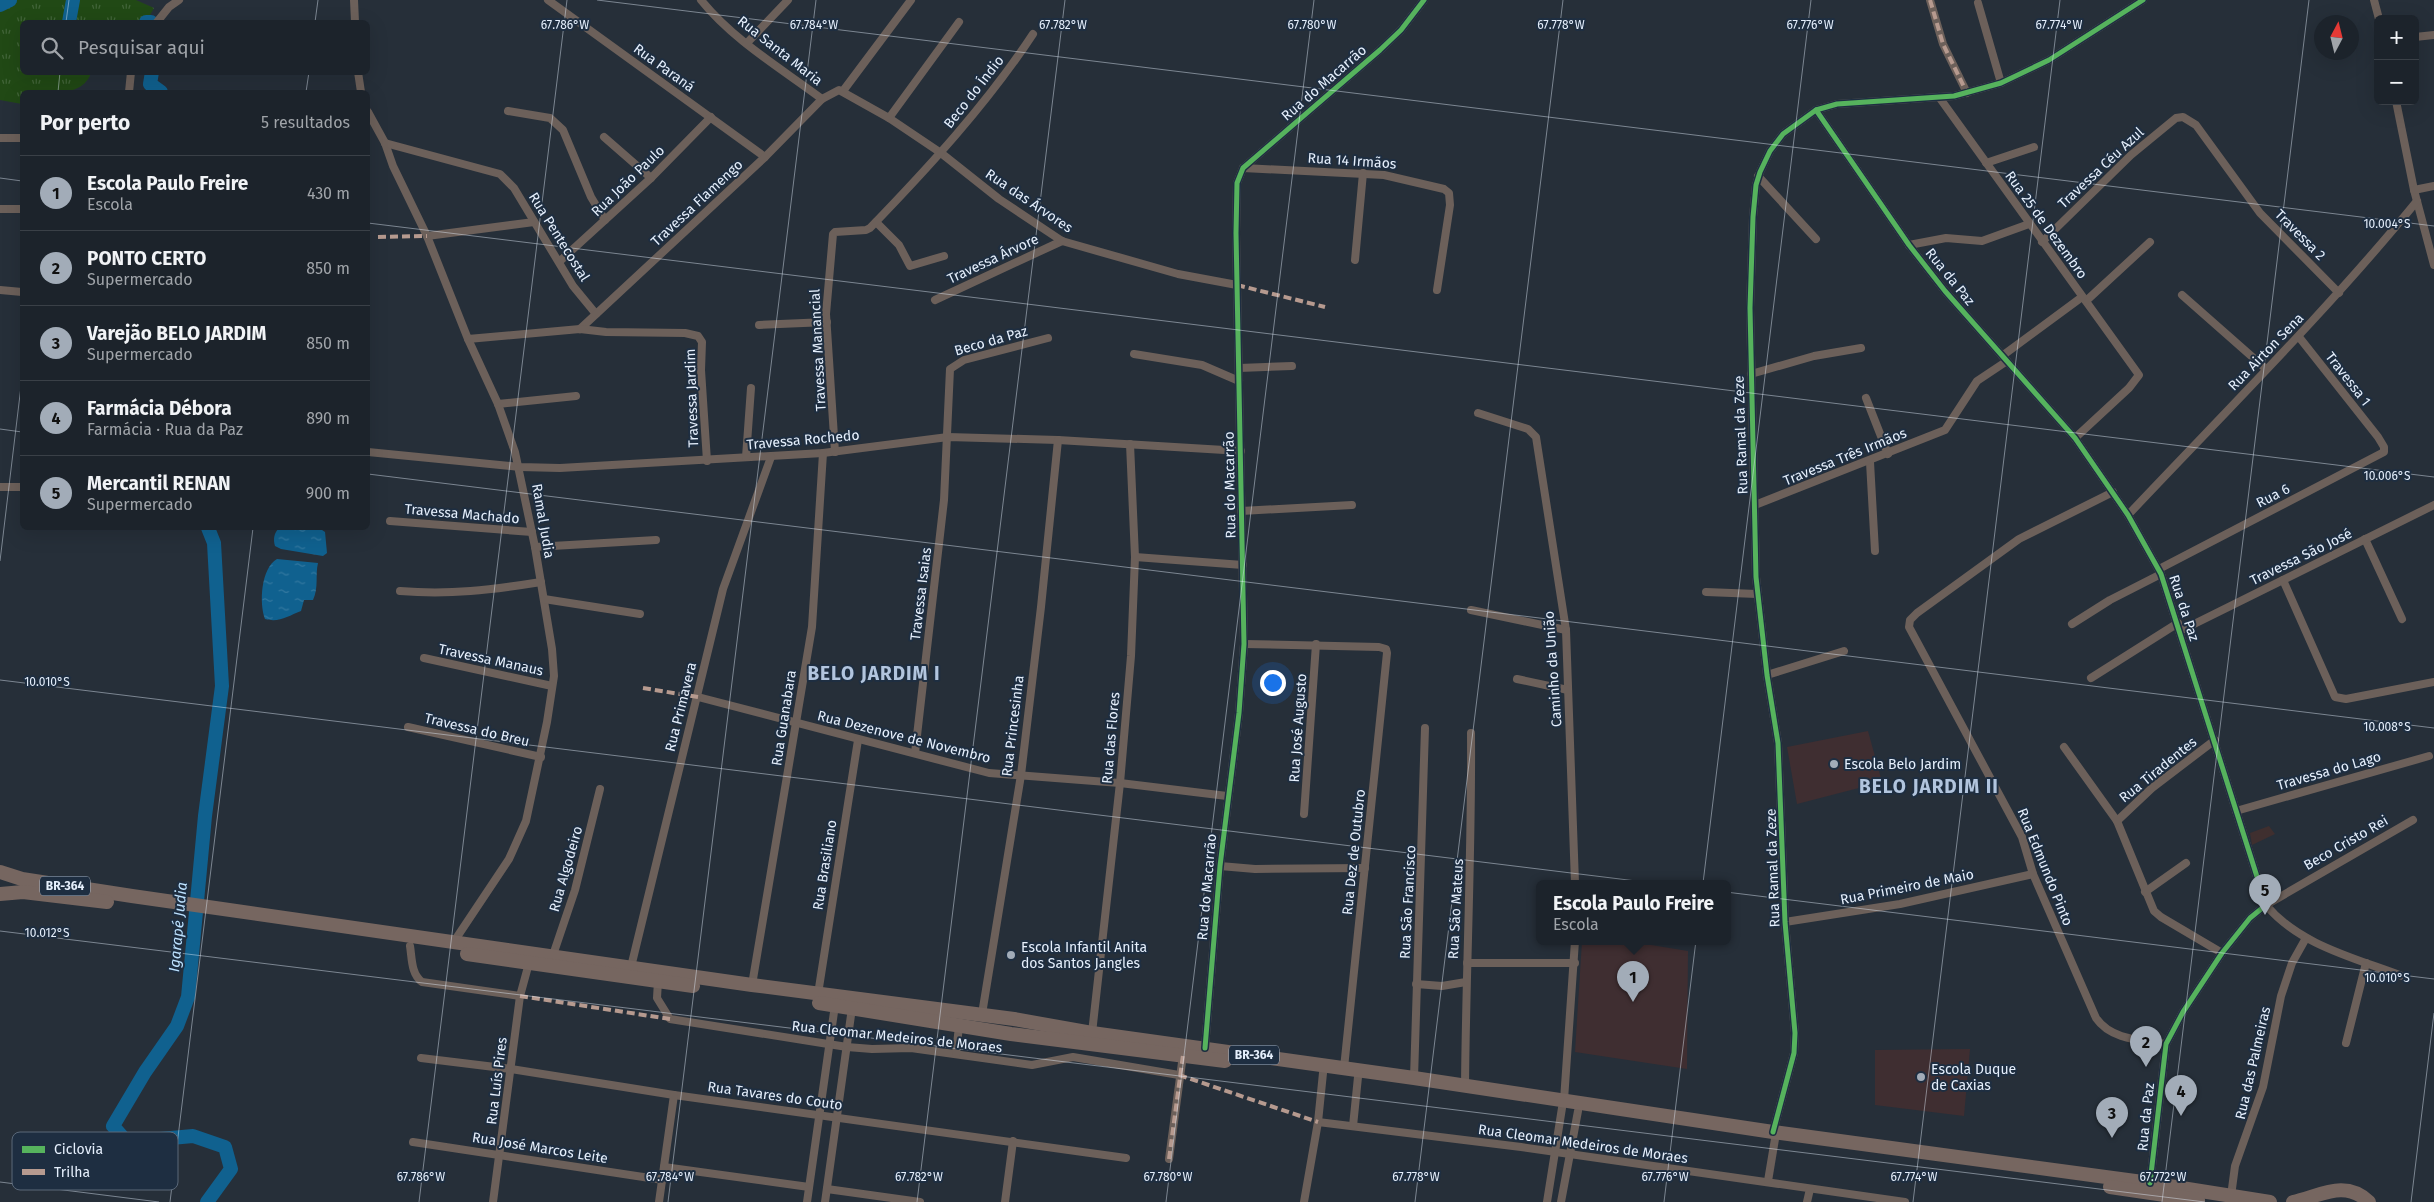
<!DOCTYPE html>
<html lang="pt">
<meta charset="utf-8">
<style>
body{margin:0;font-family:"Fira Sans",sans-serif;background:#292f37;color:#f1f3f6}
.controls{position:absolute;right:15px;top:15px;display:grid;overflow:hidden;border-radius:8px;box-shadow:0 5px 20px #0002}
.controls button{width:45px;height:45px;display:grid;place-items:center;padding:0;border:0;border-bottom:1px solid #3a4047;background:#1c232b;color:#f1f3f6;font:25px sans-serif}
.compass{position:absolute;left:2314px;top:15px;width:45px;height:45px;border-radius:50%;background:#1c232b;box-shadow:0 5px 20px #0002;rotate:7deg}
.you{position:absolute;left:1272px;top:682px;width:18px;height:18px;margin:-12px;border:4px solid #fff;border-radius:50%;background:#1a73e8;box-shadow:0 0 0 8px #1a73e833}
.badge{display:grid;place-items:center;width:32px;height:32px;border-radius:50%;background:#a2acb8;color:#111;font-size:16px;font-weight:700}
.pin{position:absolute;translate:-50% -41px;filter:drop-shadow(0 1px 2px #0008)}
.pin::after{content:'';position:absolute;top:26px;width:18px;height:15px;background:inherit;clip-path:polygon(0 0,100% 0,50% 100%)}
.popup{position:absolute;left:1536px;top:880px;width:195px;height:65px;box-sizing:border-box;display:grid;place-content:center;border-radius:8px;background:#1c232b;filter:drop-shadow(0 1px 4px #0005);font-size:16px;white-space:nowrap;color:#a0a4a9}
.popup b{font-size:19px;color:#f1f3f6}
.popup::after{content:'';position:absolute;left:50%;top:100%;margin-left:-10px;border:10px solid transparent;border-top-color:#1c232b}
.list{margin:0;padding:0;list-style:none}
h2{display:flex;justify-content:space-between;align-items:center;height:65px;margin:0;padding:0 20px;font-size:21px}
h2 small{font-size:16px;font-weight:400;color:#a0a4a9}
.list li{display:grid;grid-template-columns:32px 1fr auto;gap:15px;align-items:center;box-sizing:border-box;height:75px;padding:0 20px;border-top:1px solid #3a4047}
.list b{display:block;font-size:19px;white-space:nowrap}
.list p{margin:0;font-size:16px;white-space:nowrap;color:#a0a4a9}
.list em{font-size:16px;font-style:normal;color:#a0a4a9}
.icon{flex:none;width:28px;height:28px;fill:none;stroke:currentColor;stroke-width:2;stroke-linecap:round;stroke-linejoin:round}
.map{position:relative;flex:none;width:2434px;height:1202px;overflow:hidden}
.search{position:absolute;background:#1c232b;box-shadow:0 5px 20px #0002;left:20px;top:20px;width:350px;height:55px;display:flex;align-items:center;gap:12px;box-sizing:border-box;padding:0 18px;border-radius:8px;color:#a0a4a9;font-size:19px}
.panel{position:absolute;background:#1c232b;box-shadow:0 5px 20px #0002;left:20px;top:90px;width:350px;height:440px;border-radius:8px}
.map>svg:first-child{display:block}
.commercial{fill:#3f2f2f}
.education{fill:#3f2e31}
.grass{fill:url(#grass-tufts)}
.water{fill:url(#water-ripples)}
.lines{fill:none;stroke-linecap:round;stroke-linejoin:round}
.river{stroke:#10618f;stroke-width:14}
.street{stroke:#6c605a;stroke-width:8}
.highway{stroke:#766660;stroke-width:14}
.quiet{stroke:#b69a8f;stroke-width:4;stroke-dasharray:8 4;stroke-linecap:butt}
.cycleway-casing{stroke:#1e2e41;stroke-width:8}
.cycleway{stroke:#56b35d;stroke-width:5}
.ticks{fill:none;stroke:#e5effc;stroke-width:1;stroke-opacity:0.45}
.poi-dot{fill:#a2acb8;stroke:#1e2e41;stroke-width:2}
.labels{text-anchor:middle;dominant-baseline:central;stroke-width:4;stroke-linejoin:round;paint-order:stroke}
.shield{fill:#1e2e41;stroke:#a9b5c4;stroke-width:1}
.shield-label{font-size:12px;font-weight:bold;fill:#e5effc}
.street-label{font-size:14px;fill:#e5effc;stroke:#1e2e41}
.poi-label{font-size:14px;fill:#e5effc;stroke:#1e2e41;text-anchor:start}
.water-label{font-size:15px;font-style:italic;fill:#bde2ff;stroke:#1e2e41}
.district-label{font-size:19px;font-weight:bold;letter-spacing:1px;fill:#b2c5de;stroke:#1e2e41}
.key{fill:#1e2e41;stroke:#5a6879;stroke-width:1}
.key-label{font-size:14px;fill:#e5effc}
.ticks-label{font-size:12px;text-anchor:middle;fill:#e5effc;stroke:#1e2e41;stroke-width:4;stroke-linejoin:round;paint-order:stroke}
</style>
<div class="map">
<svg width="2434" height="1202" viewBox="0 0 2434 1202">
<defs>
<pattern id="grass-tufts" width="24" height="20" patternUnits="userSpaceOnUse" patternTransform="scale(1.25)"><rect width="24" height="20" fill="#214915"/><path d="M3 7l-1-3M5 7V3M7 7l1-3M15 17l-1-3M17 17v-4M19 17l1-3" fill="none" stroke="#416438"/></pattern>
<pattern id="water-ripples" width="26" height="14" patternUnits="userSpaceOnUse" patternTransform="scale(1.25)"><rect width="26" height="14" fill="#10618f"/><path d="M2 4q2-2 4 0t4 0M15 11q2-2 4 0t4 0" fill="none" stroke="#3378a0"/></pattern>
</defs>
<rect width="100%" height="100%" fill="#262f39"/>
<polygon class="commercial" points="2269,826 2275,834 2252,845 2250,833"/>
<g class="education">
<polygon points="1868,731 1882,782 1797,804 1787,747"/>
<polygon points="1582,941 1627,941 1688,951 1687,1069 1575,1052"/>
<polygon points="1970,1049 1964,1116 1875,1105 1875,1050"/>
</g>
<path class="grass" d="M0,0H136L154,8L146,22H22V72L91,73C82,99 46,92 22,92V104L0,100Z"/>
<g class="water">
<path d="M279,528H319L325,532L327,553L323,556L281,549L275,546C273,539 274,533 279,528Z"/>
<path d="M277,559L318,563C315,575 319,587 313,600H304L301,611C288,616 279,623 265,619C259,603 261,568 277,559Z"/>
</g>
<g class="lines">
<g class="river">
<polyline points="0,5 10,0"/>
<polyline points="69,22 73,0"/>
<polyline points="146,22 151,22"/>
<polyline points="152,72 150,84 161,92"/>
<polyline points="207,1202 231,1169 225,1147 193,1136 127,1142 113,1126 145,1072 177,1026 188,997 205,816 222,686 214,543 208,528"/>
</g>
<g class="street">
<polyline points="354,0 355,22"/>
<polyline points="548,0 765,157"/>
<path d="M701,0C733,40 782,69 822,99"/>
<polyline points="1930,0 1943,44 1967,93"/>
<polyline points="2374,0 2379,19"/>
<polyline points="1978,3 2001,83"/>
<polyline points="157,22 169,7 179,0"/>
<polyline points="2415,37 2434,35"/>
<polyline points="747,43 788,0"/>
<polyline points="358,72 361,92"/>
<polyline points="843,91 911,0"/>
<polyline points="129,92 131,72"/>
<polyline points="1939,97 2139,375 2129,388 2075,438"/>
<polyline points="2396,101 2414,190 2434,265"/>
<polyline points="1816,110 1909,245 1945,291 2075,438 2128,515 2161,574 2266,905 2250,918 2222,953 2183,1012 2166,1044 2150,1183"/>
<polyline points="508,111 550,118 563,130 591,197 605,220"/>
<polyline points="368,112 385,143 393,166 427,236 468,339 498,404 515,452 535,547 552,649 554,676 547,722 526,821 509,859 453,943"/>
<polyline points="889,118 959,22"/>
<polyline points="604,137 651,178"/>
<polyline points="0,138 22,138"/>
<polyline points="385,143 500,174 514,188 573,286 596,314"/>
<polyline points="1986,163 2034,147"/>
<polyline points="1243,168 1384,175 1444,189 1449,193 1450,205 1437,290"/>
<polyline points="1758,176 1816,239"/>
<polyline points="2414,190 2434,186"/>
<polyline points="0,209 22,209"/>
<polyline points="876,222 899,245 910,266 944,256"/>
<polyline points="427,236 534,222"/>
<polyline points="2042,242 2131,155 2176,118 2183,117 2196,125 2260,213 2339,293"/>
<polyline points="1909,245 1946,238 1982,241 2029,224"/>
<polyline points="1355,260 1363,173"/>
<polyline points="560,261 651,178 711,117"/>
<polyline points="0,290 22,292"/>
<polyline points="2182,295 2266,369"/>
<polyline points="935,300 1062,241"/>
<polyline points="2086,301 2150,242"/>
<polyline points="759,325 827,322"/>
<polyline points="580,329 765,157 822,99 839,90 889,118 941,153 999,199 1062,241 1178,274 1237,285"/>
<polyline points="468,339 580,329 606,332 685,333 698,336 702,342 701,370 707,461"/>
<polyline points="1134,354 1202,365 1239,381"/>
<polyline points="2002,356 2082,297"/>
<polyline points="1239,368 1292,366"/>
<polyline points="1751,374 1814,356 1861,348"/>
<polyline points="1866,398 1888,454"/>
<polyline points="498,404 576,396"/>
<polyline points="1478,413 1528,429 1536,437 1566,630 1575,883"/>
<polyline points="368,452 520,467 560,468 823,453 948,437 1058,440 1241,451"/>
<path d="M835,452L826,314L833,234L835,232L866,230L870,228C928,168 987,104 1033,34"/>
<polyline points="746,457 751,388"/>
<polyline points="1870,462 1875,551"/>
<polyline points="0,487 22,487"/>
<path d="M2113,492L2019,539L1917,613L1910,620L1909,627L2022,837L2033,874L2096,1018C2111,1040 2141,1040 2166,1044"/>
<polyline points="1755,505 1945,430 1977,381 2007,361"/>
<polyline points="1241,511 1352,505"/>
<path d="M2128,515C2226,411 2327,311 2417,201"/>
<polyline points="390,521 532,532"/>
<polyline points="2365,539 2402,619"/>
<polyline points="535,547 656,540"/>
<polyline points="1135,557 1243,565"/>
<polyline points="2159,569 2384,452 2384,447 2378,437 2299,337"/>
<polyline points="2283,580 2335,697 2346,699 2434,682"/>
<path d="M400,591C450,595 491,590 541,582"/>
<polyline points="1706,592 1757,594"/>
<polyline points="544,599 640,614"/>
<polyline points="1471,610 1566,630"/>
<polyline points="2072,624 2110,600 2161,574"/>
<polyline points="2180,631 2434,505"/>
<polyline points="1244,644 1379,647 1386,649 1387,653 1344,1068"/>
<polyline points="424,658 552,686"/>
<polyline points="1767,675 1844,651"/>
<polyline points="2091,678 2178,623"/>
<polyline points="1517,679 1568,690"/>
<polyline points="698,697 989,773 1120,783 1227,796"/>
<polyline points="408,727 541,757"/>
<polyline points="2064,747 2117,821 2154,911 2161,917 2222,953"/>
<polyline points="915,753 944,500 950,369 964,360 1048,338"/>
<polyline points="2236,811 2429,756"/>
<polyline points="1304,814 1316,644"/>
<polyline points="2117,821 2152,788 2215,740"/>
<polyline points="1220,866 1255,869 1365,868"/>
<polyline points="2145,892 2186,863"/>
<polyline points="1785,922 1900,904 2033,874"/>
<path d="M410,946C412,958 411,974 422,982L520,996"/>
<polyline points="553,955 575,890 600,789"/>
<polyline points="1467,963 1575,963"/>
<polyline points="631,967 723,589 771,457"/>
<path d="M2402,976C2355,958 2299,945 2266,905L2413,820"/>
<polyline points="658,981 657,998 670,1019 847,1047 872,1049 911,1048 1032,1065 1073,1057 1179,1075"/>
<polyline points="1416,984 1442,986 1466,982"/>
<polyline points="752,985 812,627 823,453"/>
<polyline points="818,994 858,740"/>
<polyline points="982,1014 1021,775 1041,607 1058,440"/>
<polyline points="1092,1033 1120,783 1131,656 1135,557 1130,444"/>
<polyline points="2346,1043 2366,963"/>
<polyline points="1205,1048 1220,866 1239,713 1244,644 1236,233 1237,183 1243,168 1380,50 1401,30 1424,0"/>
<polyline points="956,1054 959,1026"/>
<polyline points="421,1058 511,1069 674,1095 1126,1158"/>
<polyline points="1414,1078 1425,728"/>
<path d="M1465,1086C1466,968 1472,851 1471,733"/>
<polyline points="1564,1100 1575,941"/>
<polyline points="1318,1122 1521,1147 1905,1202"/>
<polyline points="1353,1126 1358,1077"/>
<polyline points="1773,1132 1794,1053 1795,1033 1785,922 1778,743 1767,675 1756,577 1750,308 1753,217 1756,185 1760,172 1770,151 1783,134 1816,110 1837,104 1954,96 2001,83 2049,60 2143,0"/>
<polyline points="413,1142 663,1180"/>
<polyline points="1169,1159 1183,1055"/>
<polyline points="664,1167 809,1187"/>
<polyline points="1768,1181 1775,1139"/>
<polyline points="827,1189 920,1202"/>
<polyline points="2231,1196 2235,1166 2263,1087 2281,996 2292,963 2306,938"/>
<polyline points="493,1202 520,996 529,963"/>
<polyline points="659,1202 674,1095"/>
<polyline points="807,1202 835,1005"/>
<polyline points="825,1202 852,1008"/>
<polyline points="1005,1202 1013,1141"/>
<polyline points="1304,1202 1318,1122 1323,1073"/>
<polyline points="1547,1202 1562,1108"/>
<polyline points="1561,1202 1578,1111"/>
<polyline points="1807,1202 1810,1189"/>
</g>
<g class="highway">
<polyline points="0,872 22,879 132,896 752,985 1014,1019 1092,1033 1414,1078 1773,1132 2150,1183 2270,1202"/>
<polyline points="0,894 23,892 107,902"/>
<polyline points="467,954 693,986"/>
<polyline points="819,1003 1011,1034 1225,1061"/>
<polyline points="2110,1187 2198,1200"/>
<path d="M2293,1202C2320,1196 2345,1179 2369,1202"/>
</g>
<g class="quiet">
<polyline points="1930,0 1943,44 1967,93"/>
<polyline points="378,237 427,236"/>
<polyline points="1237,285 1325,307"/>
<polyline points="643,688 698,697"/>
<polyline points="520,996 670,1019"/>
<polyline points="1179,1075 1318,1122"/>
<polyline points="1169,1159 1183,1055"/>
</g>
<g class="cycleway-casing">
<g id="cycleway">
<polyline points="1816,110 1909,245 1945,291 2075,438 2128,515 2161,574 2266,905 2250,918 2222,953 2183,1012 2166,1044 2150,1183"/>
<polyline points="1205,1048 1220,866 1239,713 1244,644 1236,233 1237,183 1243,168 1380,50 1401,30 1424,0"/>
<polyline points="1773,1132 1794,1053 1795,1033 1785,922 1778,743 1767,675 1756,577 1750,308 1753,217 1756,185 1760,172 1770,151 1783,134 1816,110 1837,104 1954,96 2001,83 2049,60 2143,0"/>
</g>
</g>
<use href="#cycleway" class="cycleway"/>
</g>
<path class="ticks" d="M597,0L2434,226M66,22L69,0M315,22L318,0M58,92L60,72M306,92L309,72M0,178L22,181M368,223L2434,477M0,429L22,432M368,474L2434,728M0,561L22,378M0,680L2434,979M0,931L2205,1202M0,1182L159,1202M170,1202L253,528M419,1202L567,0M668,1202L816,0M917,1202L1065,0M1166,1202L1314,0M1415,1202L1563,0M1664,1202L1811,0M1913,1202L2060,0M2162,1202L2309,0M2411,1202L2434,1013"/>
<g class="poi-dot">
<circle cx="1834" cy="764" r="5"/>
<circle cx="1011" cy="955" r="5"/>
<circle cx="1921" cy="1077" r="5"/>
</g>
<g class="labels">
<g class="shield">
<rect x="40" y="876.5" width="50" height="19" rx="4"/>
<rect x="1229" y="1045.5" width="50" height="19" rx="4"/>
</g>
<g class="shield-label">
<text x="65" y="886">BR-364</text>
<text x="1254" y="1055">BR-364</text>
</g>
<g class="street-label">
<text transform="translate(780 51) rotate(38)">Rua Santa Maria</text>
<text transform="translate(664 68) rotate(36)">Rua Paraná</text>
<text transform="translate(1324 83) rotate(-41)">Rua do Macarrão</text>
<text transform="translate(974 92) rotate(-52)">Beco do Índio</text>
<text transform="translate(1352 161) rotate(4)">Rua 14 Irmãos</text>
<text transform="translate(2101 168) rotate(-43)">Travessa Céu Azul</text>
<text transform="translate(628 181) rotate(-44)">Rua João Paulo</text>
<text transform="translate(1029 201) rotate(34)">Rua das Árvores</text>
<text transform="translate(697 203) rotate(-43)">Travessa Flamengo</text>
<text transform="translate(2046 225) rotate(54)">Rua 25 de Dezembro</text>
<text transform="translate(2300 235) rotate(45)">Travessa 2</text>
<text transform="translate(559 237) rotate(58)">Rua Pentecostal</text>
<text transform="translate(993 259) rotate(-25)">Travessa Árvore</text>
<text transform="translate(1950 277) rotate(51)">Rua da Paz</text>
<text transform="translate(991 341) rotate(-16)">Beco da Paz</text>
<text transform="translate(818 350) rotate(-93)">Travessa Manancial</text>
<text transform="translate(2266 352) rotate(-46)">Rua Airton Sena</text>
<text transform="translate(2348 379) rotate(52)">Travessa 1</text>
<text transform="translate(692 398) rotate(-92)">Travessa Jardim</text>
<text transform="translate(1741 435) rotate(-92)">Rua Ramal da Zeze</text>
<text transform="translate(803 440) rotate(-5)">Travessa Rochedo</text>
<text transform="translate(1845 457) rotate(-22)">Travessa Três Irmãos</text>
<text transform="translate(1230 485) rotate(-91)">Rua do Macarrão</text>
<text transform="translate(2273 496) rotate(-27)">Rua 6</text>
<text transform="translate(462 514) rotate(5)">Travessa Machado</text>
<text transform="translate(543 521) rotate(80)">Ramal Judia</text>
<text transform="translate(2301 557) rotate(-26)">Travessa São José</text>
<text transform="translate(921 594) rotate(-83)">Travessa Isaias</text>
<text transform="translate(2184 608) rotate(72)">Rua da Paz</text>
<text transform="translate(491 660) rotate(12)">Travessa Manaus</text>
<text transform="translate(1553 669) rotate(-94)">Caminho da União</text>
<text transform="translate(681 707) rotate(-76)">Rua Primavera</text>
<text transform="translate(784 718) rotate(-81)">Rua Guanabara</text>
<text transform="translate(1013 726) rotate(-83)">Rua Princesinha</text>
<text transform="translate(1298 728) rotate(-86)">Rua José Augusto</text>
<text transform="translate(477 730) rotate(13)">Travessa do Breu</text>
<text transform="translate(904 737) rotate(14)">Rua Dezenove de Novembro</text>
<text transform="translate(1111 738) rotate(-85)">Rua das Flores</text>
<text transform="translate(2158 770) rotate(-39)">Rua Tiradentes</text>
<text transform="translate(2329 771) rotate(-16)">Travessa do Lago</text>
<text transform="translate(2346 843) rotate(-30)">Beco Cristo Rei</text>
<text transform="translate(1354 852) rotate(-84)">Rua Dez de Outubro</text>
<text transform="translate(825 865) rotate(-81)">Rua Brasiliano</text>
<text transform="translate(2045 867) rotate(68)">Rua Edmundo Pinto</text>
<text transform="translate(1773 868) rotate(-92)">Rua Ramal da Zeze</text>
<text transform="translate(566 869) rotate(-74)">Rua Algodeiro</text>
<text transform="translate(1207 887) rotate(-85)">Rua do Macarrão</text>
<text transform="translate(1907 887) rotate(-11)">Rua Primeiro de Maio</text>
<text transform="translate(1408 902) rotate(-87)">Rua São Francisco</text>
<text transform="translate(1456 909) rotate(-87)">Rua São Mateus</text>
<text transform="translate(897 1037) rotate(6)">Rua Cleomar Medeiros de Moraes</text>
<text transform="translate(2253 1063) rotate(-77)">Rua das Palmeiras</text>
<text transform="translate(497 1081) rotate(-83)">Rua Luís Pires</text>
<text transform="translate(775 1096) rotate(8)">Rua Tavares do Couto</text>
<text transform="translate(2146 1117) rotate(-84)">Rua da Paz</text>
<text transform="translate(1583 1144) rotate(8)">Rua Cleomar Medeiros de Moraes</text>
<text transform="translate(540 1148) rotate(9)">Rua José Marcos Leite</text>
</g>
<g class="poi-label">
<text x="1844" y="764">Escola Belo Jardim</text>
<text x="1021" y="947">Escola Infantil Anita<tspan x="1021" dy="16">dos Santos Jangles</tspan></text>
<text x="1931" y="1069">Escola Duque<tspan x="1931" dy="16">de Caxias</tspan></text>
</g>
<g class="water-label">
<text transform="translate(178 927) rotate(-85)">Igarapé Judia</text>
</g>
<g class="district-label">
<text x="874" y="673">BELO JARDIM I</text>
<text x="1929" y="786">BELO JARDIM II</text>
</g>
</g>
<rect x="12" y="1132" width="166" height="58" rx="8" class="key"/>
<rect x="22" y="1146" width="23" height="7" fill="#56b35d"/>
<rect x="22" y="1169" width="23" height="6" fill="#b69a8f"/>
<g class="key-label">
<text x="54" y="1154">Ciclovia</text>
<text x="54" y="1177">Trilha</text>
</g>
<g class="ticks-label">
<text x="565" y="29">67.786°W</text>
<text x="814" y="29">67.784°W</text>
<text x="1063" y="29">67.782°W</text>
<text x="1312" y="29">67.780°W</text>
<text x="1561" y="29">67.778°W</text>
<text x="1810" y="29">67.776°W</text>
<text x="2059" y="29">67.774°W</text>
<text x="2387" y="228">10.004°S</text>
<text x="2387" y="480">10.006°S</text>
<text x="47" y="686">10.010°S</text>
<text x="2387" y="731">10.008°S</text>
<text x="47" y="937">10.012°S</text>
<text x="2387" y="982">10.010°S</text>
<text x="421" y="1181">67.786°W</text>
<text x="670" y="1181">67.784°W</text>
<text x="919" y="1181">67.782°W</text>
<text x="1168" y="1181">67.780°W</text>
<text x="1416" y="1181">67.778°W</text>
<text x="1665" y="1181">67.776°W</text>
<text x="1914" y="1181">67.774°W</text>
<text x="2163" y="1181">67.772°W</text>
</g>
</svg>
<div class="controls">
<button>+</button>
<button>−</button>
</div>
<svg class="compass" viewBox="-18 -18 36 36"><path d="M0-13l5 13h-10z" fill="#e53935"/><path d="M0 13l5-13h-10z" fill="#a0a4a9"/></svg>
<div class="you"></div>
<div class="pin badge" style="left:1633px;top:1002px">1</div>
<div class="popup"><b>Escola Paulo Freire</b>Escola</div>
<div class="pin badge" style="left:2146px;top:1067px">2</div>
<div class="pin badge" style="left:2112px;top:1138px">3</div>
<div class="pin badge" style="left:2181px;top:1116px">4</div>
<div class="pin badge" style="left:2265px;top:915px">5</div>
<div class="search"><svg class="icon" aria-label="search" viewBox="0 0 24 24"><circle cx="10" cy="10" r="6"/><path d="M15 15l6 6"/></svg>Pesquisar aqui</div>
<section class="panel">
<h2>Por perto<small>5 resultados</small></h2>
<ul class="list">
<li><span class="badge">1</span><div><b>Escola Paulo Freire</b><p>Escola</p></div><em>430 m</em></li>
<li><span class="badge">2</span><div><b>PONTO CERTO</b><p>Supermercado</p></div><em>850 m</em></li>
<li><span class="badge">3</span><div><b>Varejão BELO JARDIM</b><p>Supermercado</p></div><em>850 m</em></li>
<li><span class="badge">4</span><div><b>Farmácia Débora</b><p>Farmácia · Rua da Paz</p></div><em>890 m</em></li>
<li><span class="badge">5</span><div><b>Mercantil RENAN</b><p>Supermercado</p></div><em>900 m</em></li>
</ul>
</section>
</div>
